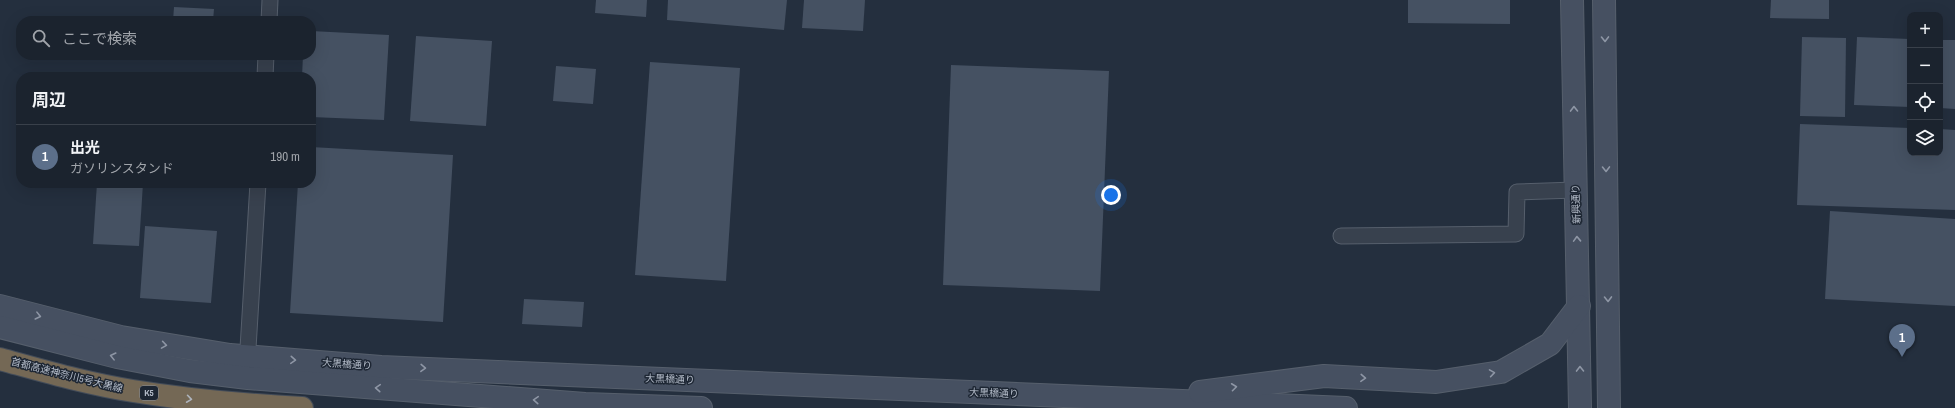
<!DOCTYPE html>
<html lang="ja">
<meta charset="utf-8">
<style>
body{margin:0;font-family:"Archivo Narrow","Noto Sans JP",sans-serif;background:#242b36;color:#f1f3f6}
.controls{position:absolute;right:12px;top:12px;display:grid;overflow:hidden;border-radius:8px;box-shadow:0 4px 16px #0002}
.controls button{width:36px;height:36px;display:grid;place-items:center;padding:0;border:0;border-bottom:1px solid #39404a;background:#1b232e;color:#f1f3f6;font:20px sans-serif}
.you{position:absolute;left:1111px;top:195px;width:14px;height:14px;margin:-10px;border:3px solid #fff;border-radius:50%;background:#1a73e8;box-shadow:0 0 0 6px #1a73e833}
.badge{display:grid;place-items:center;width:26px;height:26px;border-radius:50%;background:#8ab4f8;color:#fff;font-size:13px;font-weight:700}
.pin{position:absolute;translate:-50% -33px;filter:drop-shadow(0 1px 2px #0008)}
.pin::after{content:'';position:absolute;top:21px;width:14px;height:12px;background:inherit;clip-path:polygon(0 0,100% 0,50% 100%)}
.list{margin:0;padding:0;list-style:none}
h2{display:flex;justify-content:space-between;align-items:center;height:52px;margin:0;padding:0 16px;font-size:17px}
h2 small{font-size:13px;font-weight:400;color:#a0a4aa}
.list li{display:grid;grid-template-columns:26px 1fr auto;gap:12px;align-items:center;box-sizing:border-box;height:64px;padding:0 16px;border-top:1px solid #39404a}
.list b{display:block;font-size:15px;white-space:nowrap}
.list p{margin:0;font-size:13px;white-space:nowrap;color:#a0a4aa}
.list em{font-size:13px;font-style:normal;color:#a0a4aa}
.icon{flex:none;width:22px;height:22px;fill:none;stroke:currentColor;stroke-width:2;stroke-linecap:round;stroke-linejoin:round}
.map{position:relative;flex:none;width:1955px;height:408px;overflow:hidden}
.search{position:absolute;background:#1b232e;box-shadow:0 4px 16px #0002;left:16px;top:16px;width:300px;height:44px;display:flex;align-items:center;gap:10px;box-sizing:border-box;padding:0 14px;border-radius:16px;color:#a0a4aa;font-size:15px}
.panel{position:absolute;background:#1b232e;box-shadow:0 4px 16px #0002;left:16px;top:72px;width:300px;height:116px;border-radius:16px}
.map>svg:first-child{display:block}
.building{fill:#455162}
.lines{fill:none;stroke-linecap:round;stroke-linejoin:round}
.lane-casing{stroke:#565f6c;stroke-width:17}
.secondary-casing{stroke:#565f6c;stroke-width:24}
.highway-casing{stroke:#434c59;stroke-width:24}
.lane{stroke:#38414e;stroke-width:15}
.secondary{stroke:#465061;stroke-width:22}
.highway{stroke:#746855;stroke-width:22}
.oneway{stroke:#8e96a5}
.oneway2{stroke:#aeb4bd}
.labels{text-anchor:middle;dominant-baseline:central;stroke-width:3;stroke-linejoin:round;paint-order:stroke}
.shield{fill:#1d2633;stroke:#878f9c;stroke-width:1}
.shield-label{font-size:9px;font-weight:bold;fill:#b4bcc9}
.street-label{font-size:10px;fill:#b4bcc9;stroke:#1d2633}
</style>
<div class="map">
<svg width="1955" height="408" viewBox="0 0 1955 408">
<rect width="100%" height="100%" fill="#242f3e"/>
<g class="building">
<polygon points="596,0 647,0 646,17 595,13"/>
<polygon points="668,0 787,0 784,30 667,20"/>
<polygon points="804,0 865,0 863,31 802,28"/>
<polygon points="1408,0 1510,0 1510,24 1408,23"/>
<polygon points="1771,0 1829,0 1829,19 1770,18"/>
<polygon points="174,7 214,9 213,21 173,21"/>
<polygon points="311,31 389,35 384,120 311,117 311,77 302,77 303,55 311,55"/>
<polygon points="416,36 492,41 486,126 410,121"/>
<polygon points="1802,37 1846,38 1845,117 1800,116"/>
<polygon points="1857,37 1910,39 1910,107 1854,105"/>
<polygon points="1940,40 1955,40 1955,109 1940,108"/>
<polygon points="650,62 740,68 726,281 635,275"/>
<polygon points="951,65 1109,71 1100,291 943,285"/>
<polygon points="556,66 596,69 593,104 553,101"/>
<polygon points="69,74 94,76 94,77 69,77"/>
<polygon points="1800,124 1910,128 1910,153 1940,153 1940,129 1955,130 1955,210 1797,205"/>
<polygon points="311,147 453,155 443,322 290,313 298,183 311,183"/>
<polygon points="97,183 143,183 139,246 93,244"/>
<polygon points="1830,211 1955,219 1955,306 1825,299"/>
<polygon points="145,226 217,231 211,303 140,298"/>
<polygon points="524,299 584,302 582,327 522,324"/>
</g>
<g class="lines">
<g class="lane-casing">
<g id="lane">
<polyline points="269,21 270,0"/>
<polyline points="265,77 266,55"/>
<polyline points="1341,236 1516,234 1517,192 1575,190"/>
<polyline points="247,365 258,183"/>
</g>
</g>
<g class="secondary-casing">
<g id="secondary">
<polyline points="1572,0 1580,408"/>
<polyline points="1604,0 1609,408"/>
<polyline points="0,306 121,337 230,355 381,367 1346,408"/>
<polyline points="0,327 117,357 190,371 248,378 585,404 701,408"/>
<polyline points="1200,392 1324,376 1436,382 1501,372 1550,344 1579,306"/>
</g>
</g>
<g class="highway-casing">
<path id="highway" d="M0,359C44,371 88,384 133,391C189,400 246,405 302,408"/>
</g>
<use href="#lane" class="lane"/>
<use href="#secondary" class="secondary"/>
<use href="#highway" class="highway"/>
</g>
<defs><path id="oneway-chevron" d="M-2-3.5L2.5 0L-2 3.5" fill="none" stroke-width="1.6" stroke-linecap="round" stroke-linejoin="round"/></defs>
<g class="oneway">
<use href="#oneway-chevron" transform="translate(1605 39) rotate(89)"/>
<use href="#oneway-chevron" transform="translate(1574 109) rotate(-91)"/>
<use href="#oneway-chevron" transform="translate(1606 169) rotate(89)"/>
<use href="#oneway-chevron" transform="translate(1577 239) rotate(-92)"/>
<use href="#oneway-chevron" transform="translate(1608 299) rotate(89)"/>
<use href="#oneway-chevron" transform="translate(38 316) rotate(14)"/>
<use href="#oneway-chevron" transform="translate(164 345) rotate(9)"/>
<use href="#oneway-chevron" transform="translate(113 356) rotate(-166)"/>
<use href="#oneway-chevron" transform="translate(293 360) rotate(4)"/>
<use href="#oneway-chevron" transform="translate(423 368) rotate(2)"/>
<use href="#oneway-chevron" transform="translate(1580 369) rotate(-91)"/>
<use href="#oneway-chevron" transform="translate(1492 373) rotate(-9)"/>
<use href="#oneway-chevron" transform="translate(1363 378) rotate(3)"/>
<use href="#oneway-chevron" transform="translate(1234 387) rotate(-7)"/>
<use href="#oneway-chevron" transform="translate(378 388) rotate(-176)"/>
<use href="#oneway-chevron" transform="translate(536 400) rotate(-176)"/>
</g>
<use class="oneway2" href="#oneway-chevron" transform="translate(189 399) rotate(8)"/>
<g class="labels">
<rect class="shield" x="140" y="386" width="18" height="14" rx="3"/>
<g class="shield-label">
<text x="149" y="393">K5</text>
</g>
<g class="street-label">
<text transform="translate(1576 204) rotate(-92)">新興通り</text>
<text transform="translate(347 364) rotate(4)">大黒橋通り</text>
<text transform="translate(67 375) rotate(14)">首都高速神奈川5号大黒線</text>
<text transform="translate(670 379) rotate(2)">大黒橋通り</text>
<text transform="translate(994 393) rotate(2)">大黒橋通り</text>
</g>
</g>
</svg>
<div class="controls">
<button>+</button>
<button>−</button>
<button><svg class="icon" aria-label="locate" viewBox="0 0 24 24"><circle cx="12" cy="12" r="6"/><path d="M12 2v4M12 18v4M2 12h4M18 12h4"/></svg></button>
<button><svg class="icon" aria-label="layers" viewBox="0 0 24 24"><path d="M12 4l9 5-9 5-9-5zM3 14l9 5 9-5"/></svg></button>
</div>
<div class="you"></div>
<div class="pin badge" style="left:1902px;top:357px;background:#5c6f8a">1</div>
<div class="search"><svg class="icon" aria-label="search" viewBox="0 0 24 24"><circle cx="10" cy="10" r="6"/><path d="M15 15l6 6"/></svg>ここで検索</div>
<section class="panel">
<h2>周辺<small></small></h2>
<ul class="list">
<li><span class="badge" style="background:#5c6f8a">1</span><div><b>出光</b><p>ガソリンスタンド</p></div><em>190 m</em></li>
</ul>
</section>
</div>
